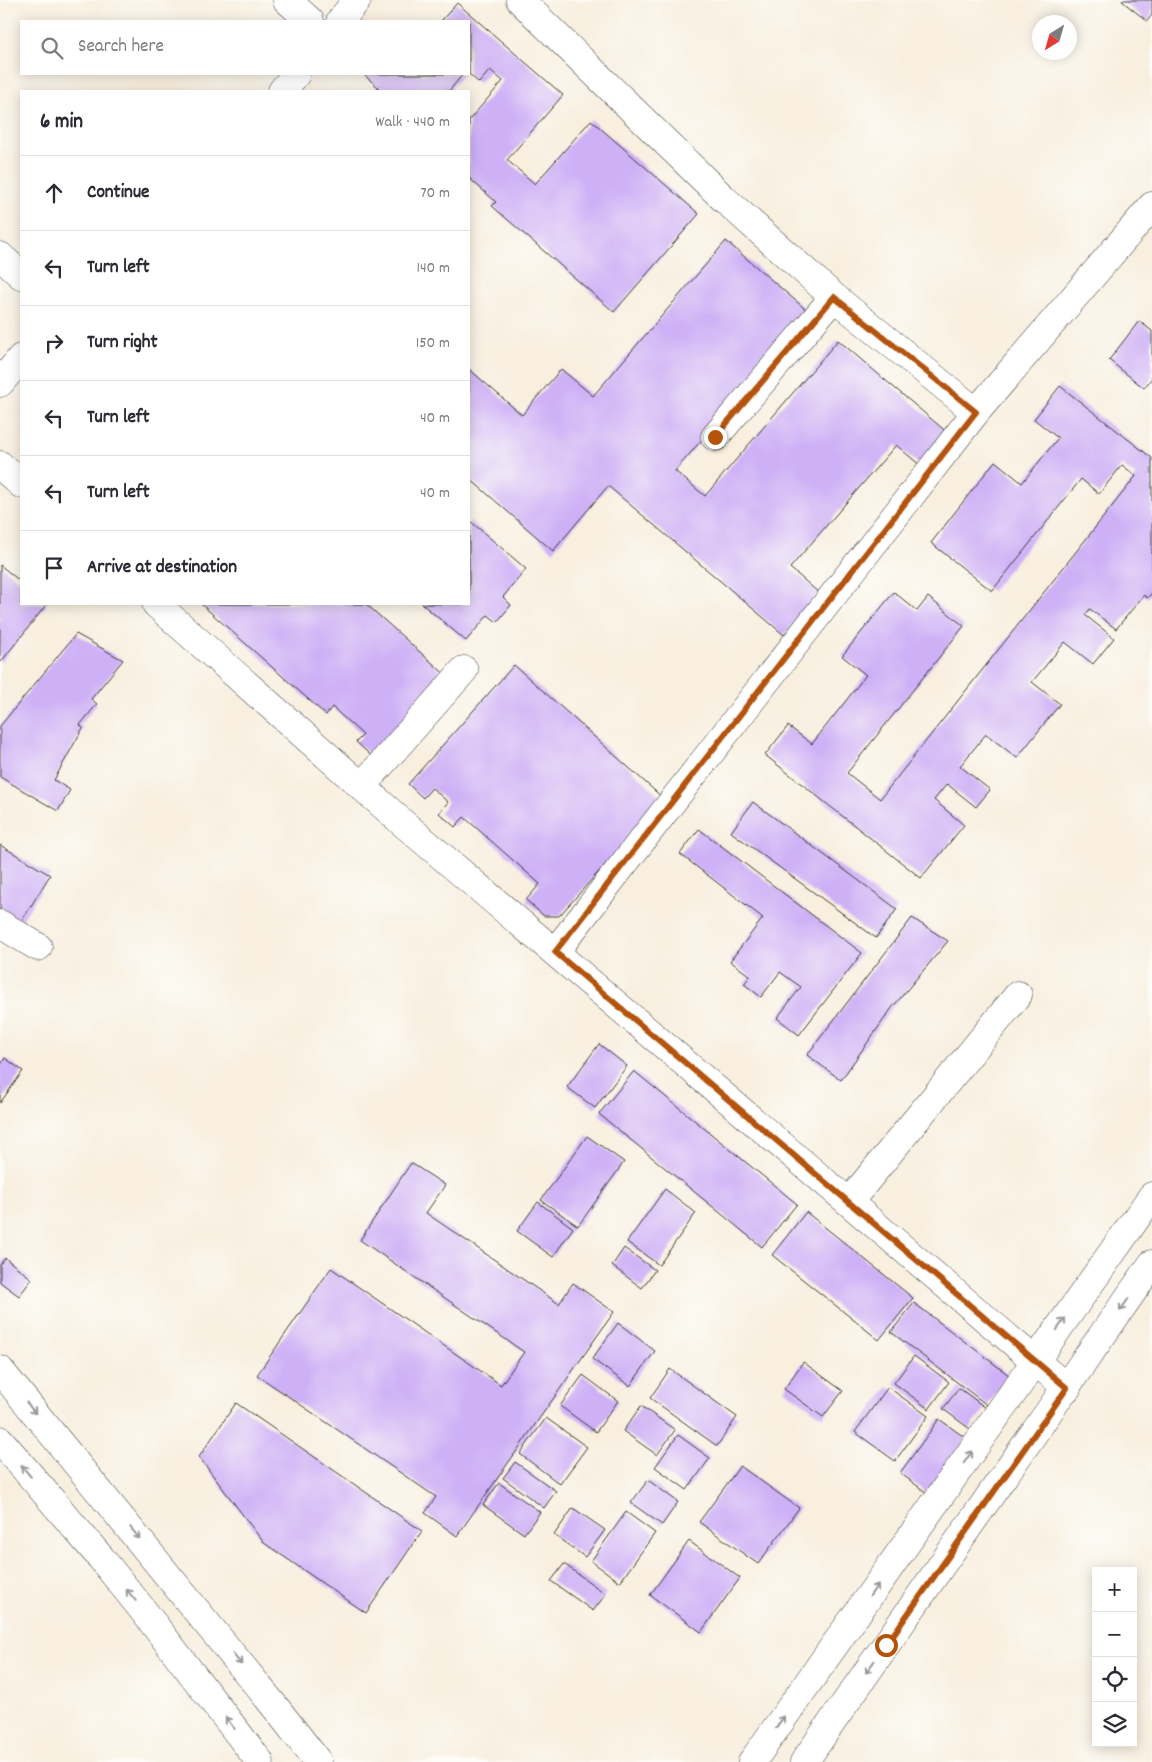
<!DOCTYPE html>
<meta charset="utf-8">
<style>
body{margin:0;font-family:Dekko,sans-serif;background:#f7f7f7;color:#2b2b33}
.controls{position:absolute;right:15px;bottom:15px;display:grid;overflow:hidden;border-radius:0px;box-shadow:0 2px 12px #0003}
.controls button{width:45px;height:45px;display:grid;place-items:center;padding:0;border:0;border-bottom:1px solid #e1e1e2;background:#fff;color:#2b2b33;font:25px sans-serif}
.compass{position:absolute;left:1032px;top:15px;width:45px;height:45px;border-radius:50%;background:#fff;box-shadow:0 2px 12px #0003;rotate:217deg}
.stop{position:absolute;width:15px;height:15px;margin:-11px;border:4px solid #b45309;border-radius:50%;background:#fff}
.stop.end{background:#b45309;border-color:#fff;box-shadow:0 1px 5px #0008}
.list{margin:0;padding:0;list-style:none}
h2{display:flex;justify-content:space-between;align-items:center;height:65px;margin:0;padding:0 20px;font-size:21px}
h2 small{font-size:16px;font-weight:400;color:#7c7c81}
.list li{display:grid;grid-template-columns:32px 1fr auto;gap:15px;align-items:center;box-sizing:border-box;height:75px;padding:0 20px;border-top:1px solid #e1e1e2}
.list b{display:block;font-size:19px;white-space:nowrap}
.list em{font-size:16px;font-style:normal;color:#7c7c81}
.icon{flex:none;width:28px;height:28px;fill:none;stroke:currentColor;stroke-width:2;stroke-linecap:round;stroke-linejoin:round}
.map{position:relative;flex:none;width:1152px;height:1762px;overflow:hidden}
.search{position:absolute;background:#fff;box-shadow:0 2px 12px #0003;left:20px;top:20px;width:450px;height:55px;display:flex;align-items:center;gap:12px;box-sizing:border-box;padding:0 18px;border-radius:0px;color:#7c7c81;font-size:19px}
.panel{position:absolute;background:#fff;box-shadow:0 2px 12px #0003;left:20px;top:90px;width:450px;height:515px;border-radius:0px}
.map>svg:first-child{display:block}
.building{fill:#ceb0f6}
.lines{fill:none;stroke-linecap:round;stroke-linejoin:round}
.minor-casing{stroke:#3d3c39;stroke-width:29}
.major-casing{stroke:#3d3c39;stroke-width:29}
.minor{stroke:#fff;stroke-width:28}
.major{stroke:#fff;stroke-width:28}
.oneway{stroke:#999}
.route{stroke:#b45309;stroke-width:6}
</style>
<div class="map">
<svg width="1152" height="1762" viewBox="0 0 1152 1762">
<rect width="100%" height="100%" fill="#fdfcf7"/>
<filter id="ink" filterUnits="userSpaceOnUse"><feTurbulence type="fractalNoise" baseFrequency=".02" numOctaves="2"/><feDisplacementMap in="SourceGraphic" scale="10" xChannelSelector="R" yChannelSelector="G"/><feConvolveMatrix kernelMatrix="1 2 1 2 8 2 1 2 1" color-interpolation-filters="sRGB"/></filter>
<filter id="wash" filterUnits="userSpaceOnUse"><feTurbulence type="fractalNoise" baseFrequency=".0096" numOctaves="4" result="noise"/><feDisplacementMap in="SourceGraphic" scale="20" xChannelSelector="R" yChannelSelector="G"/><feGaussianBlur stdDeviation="1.12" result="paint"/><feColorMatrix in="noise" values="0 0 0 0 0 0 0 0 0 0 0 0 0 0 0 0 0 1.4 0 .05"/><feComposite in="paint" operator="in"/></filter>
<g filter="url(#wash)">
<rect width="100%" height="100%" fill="#f8efdf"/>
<g id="blocks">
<g class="building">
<polygon points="1123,0 1152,0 1152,15 1147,21 1122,1"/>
<polygon points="457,3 563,95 507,160 535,184 591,120 699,214 614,312 492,206 496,202 469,178 469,120 503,81 490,70 479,83 469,74 469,21 441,21"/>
<polygon points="363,74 463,74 449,91 375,91 378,87"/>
<polygon points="726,241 810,313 675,471 705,496 838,340 949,434 921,466 896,445 790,568 819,593 784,635 608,486 553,551 469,478 469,369 522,415 561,369 593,396"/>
<polygon points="1139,321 1152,331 1152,378 1144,388 1109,360"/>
<polygon points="1060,386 1152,458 1152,593 1147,598 1144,595 1116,629 1090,609 1085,615 1114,638 1093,664 1065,642 1032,682 1060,704 1017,758 986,734 960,766 990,790 976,807 947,784 934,800 964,825 921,878 765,755 788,726 812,744 866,675 842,656 894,592 917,611 928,597 964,626 847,773 880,799 1136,476 1122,465 1099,494 1081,479 992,591 931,543 995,461 1022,483 1058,438 1034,419"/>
<polygon points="469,520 526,569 503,597 511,605 497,622 488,615 466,641 422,604 469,604"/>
<polygon points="0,565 21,582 21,604 47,604 0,663"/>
<polygon points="201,604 366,604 448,677 375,759 356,742 363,735 332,707 326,715"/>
<polygon points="76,634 123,660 91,699 97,704 80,725 83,728 54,780 70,790 58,811 0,777 0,726"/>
<polygon points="514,665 664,799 559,916 544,916 526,900 540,884 464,817 455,827 439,813 448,802 432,788 423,798 408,784"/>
<polygon points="753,802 897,909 876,938 731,832"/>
<polygon points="699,829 862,953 799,1035 777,1018 801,987 780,972 761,997 744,984 750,976 730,961 763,918 680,854"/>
<polygon points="0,845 50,875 15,932 0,923"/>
<polygon points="912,918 948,941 892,1008 841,1080 807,1055"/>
<polygon points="599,1044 627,1066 595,1108 567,1087"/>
<polygon points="5,1058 23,1071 0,1103 0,1066"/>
<polygon points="634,1071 797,1204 762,1247 599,1114"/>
<polygon points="587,1136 624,1162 578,1226 541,1200"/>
<polygon points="411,1163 445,1185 426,1213 559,1304 573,1283 614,1312 457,1536 425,1513 436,1497 257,1375 331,1268 501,1385 524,1352 360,1240"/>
<polygon points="665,1189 696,1213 659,1265 627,1242"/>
<polygon points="538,1202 573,1228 553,1257 517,1231"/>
<polygon points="806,1212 913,1298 879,1340 772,1255"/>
<polygon points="624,1248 655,1270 642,1288 612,1266"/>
<polygon points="5,1258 32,1279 19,1296 0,1282 0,1265"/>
<polygon points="914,1303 1010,1376 987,1405 891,1332"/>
<polygon points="618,1323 655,1351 630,1386 592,1359"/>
<polygon points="914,1356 949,1382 929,1409 894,1383"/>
<polygon points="803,1362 843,1391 823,1417 784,1389"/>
<polygon points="670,1369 737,1417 717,1446 650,1398"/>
<polygon points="583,1375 618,1401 596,1432 560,1406"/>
<polygon points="888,1387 928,1416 895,1461 855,1432"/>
<polygon points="959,1388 986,1408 970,1429 943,1409"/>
<polygon points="236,1403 422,1531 366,1613 264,1543 199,1457"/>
<polygon points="641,1406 675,1430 657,1455 623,1431"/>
<polygon points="546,1418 587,1447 560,1484 520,1454"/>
<polygon points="939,1419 967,1439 927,1493 900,1473"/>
<polygon points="678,1435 710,1458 687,1490 655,1467"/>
<polygon points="515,1462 556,1491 544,1508 503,1478"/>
<polygon points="740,1466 799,1508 758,1564 699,1522"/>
<polygon points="648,1480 678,1502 662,1525 631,1503"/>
<polygon points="499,1483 540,1512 524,1534 483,1505"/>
<polygon points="573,1508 605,1530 585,1557 554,1535"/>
<polygon points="626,1512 655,1533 620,1582 591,1561"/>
<polygon points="689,1541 740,1578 701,1632 650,1595"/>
<polygon points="564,1564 606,1594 593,1611 551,1581"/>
</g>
</g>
</g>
<g filter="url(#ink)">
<use href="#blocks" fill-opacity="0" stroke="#3d3c39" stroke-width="1"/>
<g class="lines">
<g class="minor-casing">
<g id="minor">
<polyline points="287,0 310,21"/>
<polyline points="520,0 724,199 834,297 976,412"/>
<polyline points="340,21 357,0"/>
<polyline points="282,91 296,74"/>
<polyline points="0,256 21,275"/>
<polyline points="0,383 21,358"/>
<polyline points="715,437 834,297"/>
<polyline points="0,465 21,484"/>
<polyline points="156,604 404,824 1067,1388"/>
<polyline points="362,786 464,670"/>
<polyline points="0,924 38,947"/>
<polyline points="555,952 976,412 1152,206"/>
<polyline points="849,1202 1018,995"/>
<polyline points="752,1762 1152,1196"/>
<polyline points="804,1762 1152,1264"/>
</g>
</g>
<g class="major-casing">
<g id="major">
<polyline points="0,1370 276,1708 318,1762"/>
<polyline points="0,1440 101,1558 142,1609 260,1762"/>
</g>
</g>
<use href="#minor" class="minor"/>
<use href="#major" class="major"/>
</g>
<defs><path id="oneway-shaft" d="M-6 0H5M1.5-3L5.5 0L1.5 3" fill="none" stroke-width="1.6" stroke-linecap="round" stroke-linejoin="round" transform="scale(1.25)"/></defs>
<g class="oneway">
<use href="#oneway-shaft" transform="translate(1124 1305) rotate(125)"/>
<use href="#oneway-shaft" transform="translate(1061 1324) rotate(-55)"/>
<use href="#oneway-shaft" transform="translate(31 1408) rotate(51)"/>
<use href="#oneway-shaft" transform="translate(968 1457) rotate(-55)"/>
<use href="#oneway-shaft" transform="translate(26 1471) rotate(-130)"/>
<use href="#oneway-shaft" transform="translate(135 1533) rotate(51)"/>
<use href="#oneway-shaft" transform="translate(874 1590) rotate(-55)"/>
<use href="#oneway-shaft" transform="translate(131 1595) rotate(-129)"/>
<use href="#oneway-shaft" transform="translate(237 1659) rotate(51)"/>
<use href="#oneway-shaft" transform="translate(870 1667) rotate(125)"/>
<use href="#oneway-shaft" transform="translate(780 1722) rotate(-55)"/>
<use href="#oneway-shaft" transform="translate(230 1723) rotate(-128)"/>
</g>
</g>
<g class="lines" filter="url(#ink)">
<polyline class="route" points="715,437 834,297 976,412 555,952 1067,1388 886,1645"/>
</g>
</svg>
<div class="controls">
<button>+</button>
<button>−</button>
<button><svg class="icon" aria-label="locate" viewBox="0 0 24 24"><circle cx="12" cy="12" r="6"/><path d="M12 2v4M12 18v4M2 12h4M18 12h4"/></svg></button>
<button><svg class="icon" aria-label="layers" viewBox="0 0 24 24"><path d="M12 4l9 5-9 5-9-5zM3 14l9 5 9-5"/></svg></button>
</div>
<svg class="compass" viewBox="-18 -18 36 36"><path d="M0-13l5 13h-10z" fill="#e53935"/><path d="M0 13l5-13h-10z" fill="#7c7c81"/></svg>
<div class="stop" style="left:886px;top:1645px"></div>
<div class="stop end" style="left:715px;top:437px"></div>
<div class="search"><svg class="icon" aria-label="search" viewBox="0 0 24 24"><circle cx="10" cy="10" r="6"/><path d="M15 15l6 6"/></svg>Search here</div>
<section class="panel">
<h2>6 min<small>Walk · 440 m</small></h2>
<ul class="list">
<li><svg class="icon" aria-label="ahead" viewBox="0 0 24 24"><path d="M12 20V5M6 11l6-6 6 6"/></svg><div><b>Continue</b></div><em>70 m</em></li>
<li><svg class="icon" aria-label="left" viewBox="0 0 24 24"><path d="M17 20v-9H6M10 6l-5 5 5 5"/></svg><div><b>Turn left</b></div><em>140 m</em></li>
<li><svg class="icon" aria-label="right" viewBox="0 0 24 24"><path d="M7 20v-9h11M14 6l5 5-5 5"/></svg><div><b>Turn right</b></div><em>150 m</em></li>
<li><svg class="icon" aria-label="left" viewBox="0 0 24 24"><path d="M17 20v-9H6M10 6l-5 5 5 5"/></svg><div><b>Turn left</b></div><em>40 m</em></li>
<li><svg class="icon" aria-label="left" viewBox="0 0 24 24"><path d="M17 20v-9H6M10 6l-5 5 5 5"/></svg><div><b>Turn left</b></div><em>40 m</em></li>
<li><svg class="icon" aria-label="arrive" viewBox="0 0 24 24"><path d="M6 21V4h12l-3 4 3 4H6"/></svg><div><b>Arrive at destination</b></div></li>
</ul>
</section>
</div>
